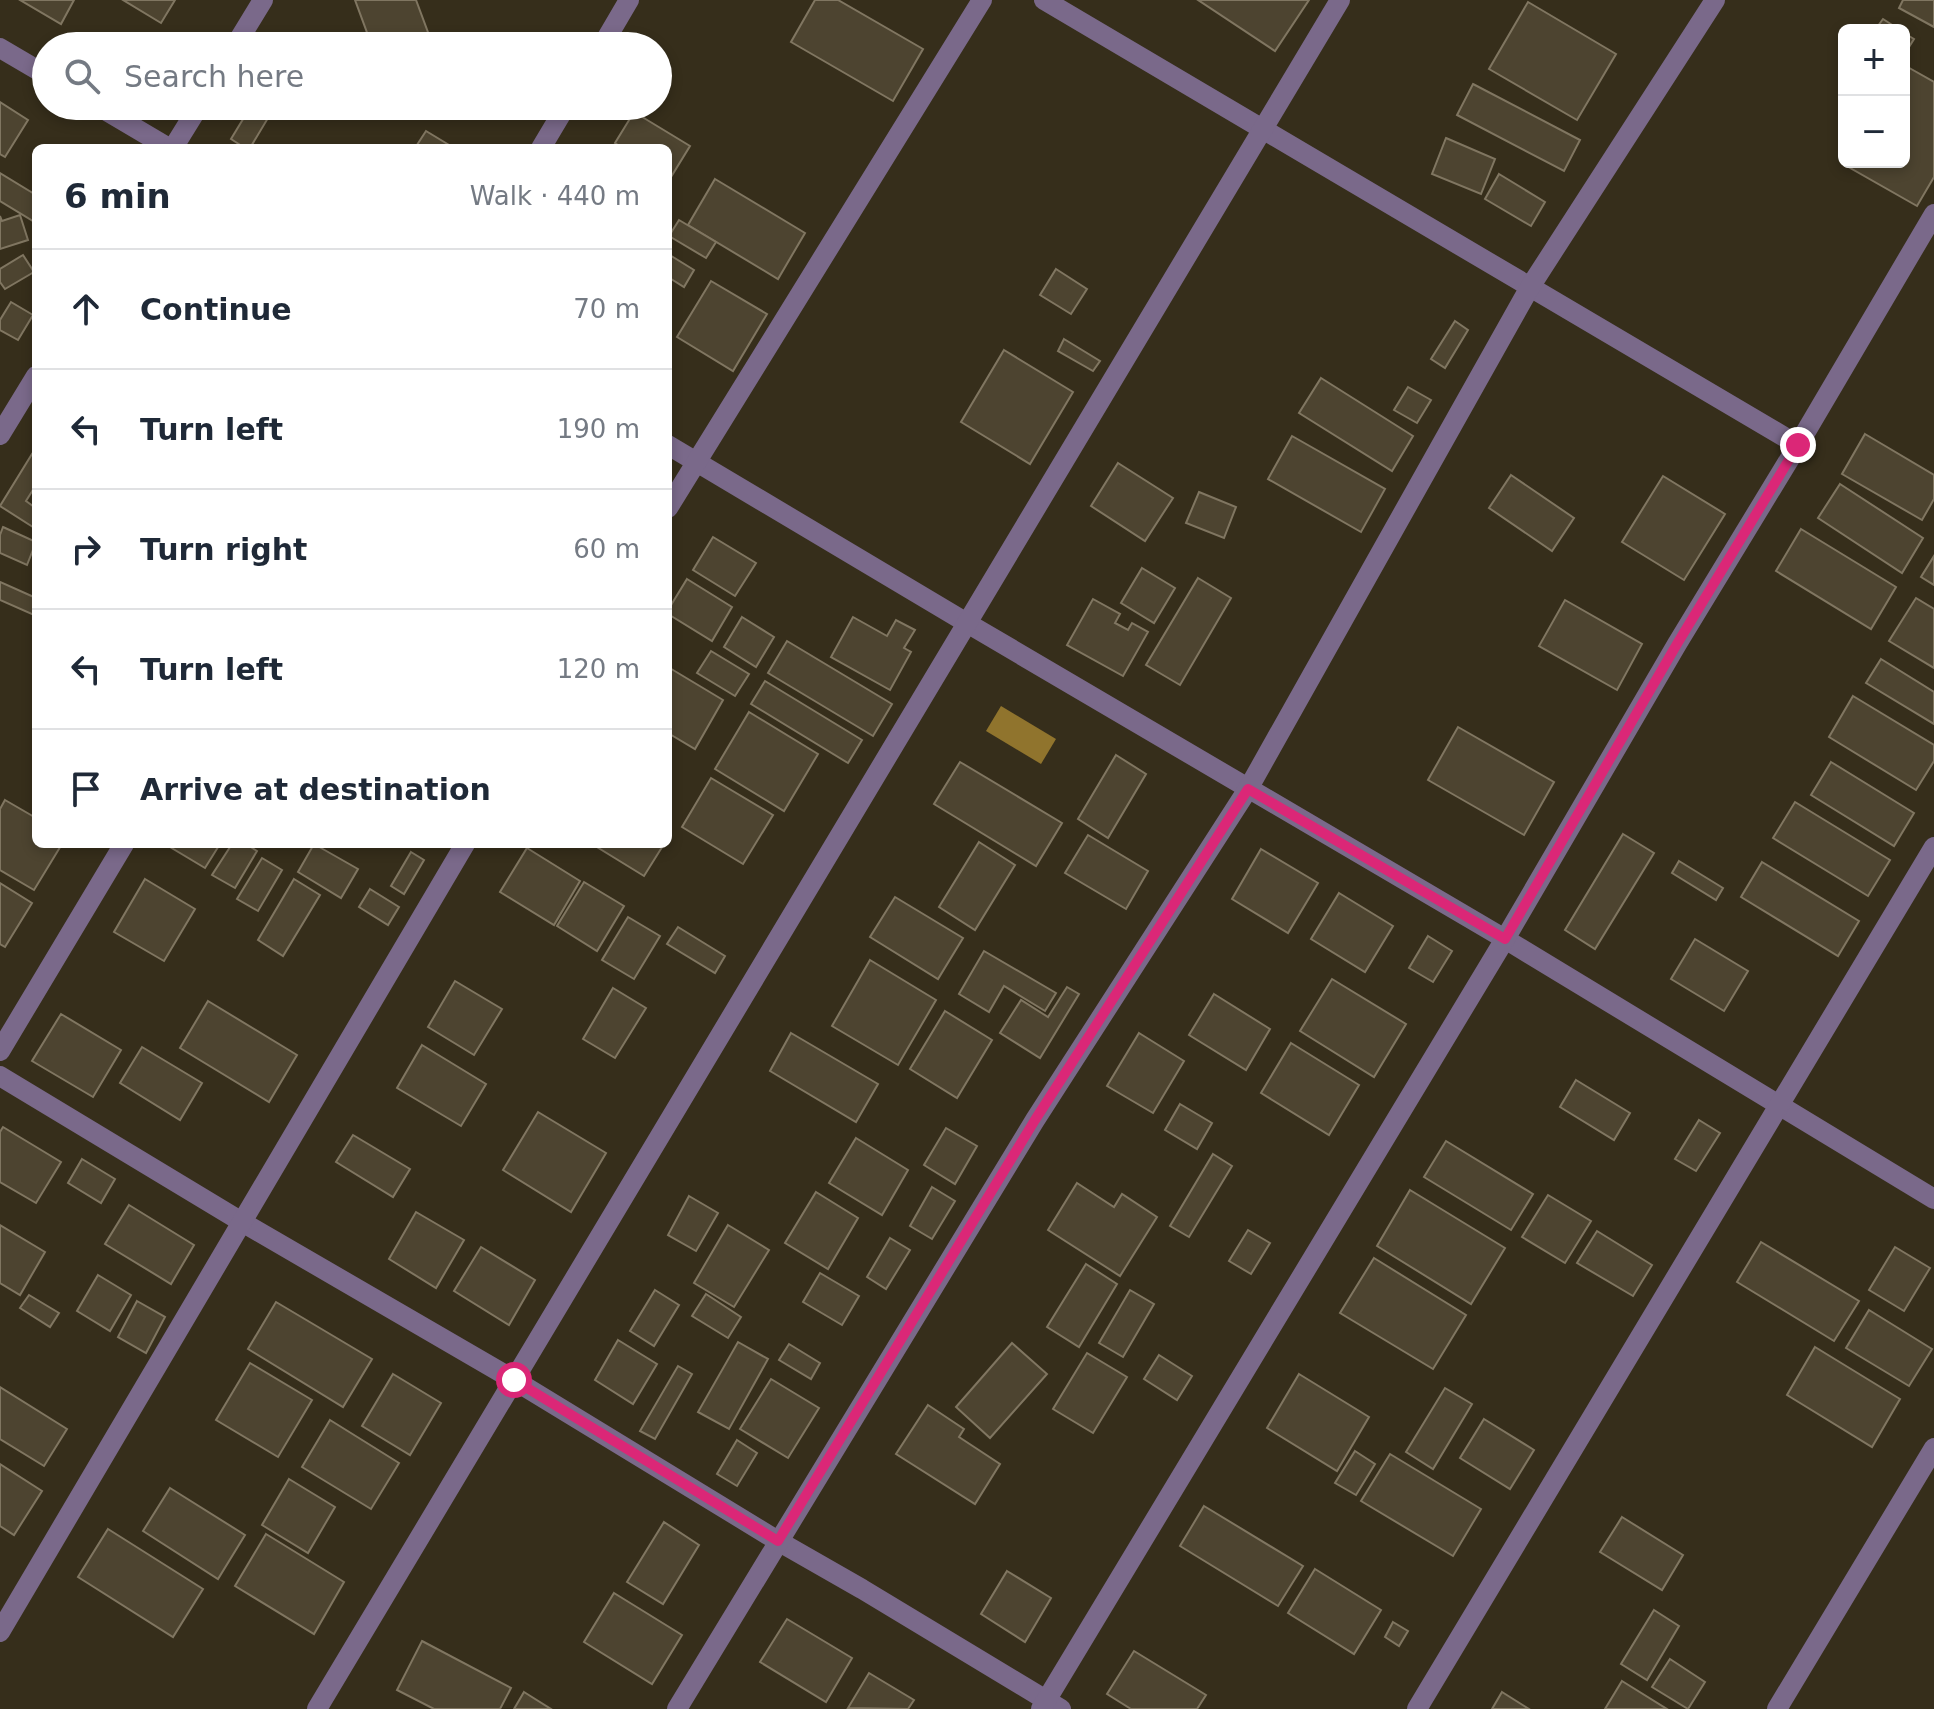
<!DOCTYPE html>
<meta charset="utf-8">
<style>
body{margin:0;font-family:"DejaVu Sans",sans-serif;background:#f2f2f3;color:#1f2937}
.controls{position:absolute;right:24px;top:24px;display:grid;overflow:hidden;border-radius:12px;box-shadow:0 4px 12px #0003}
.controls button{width:72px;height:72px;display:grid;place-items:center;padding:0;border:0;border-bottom:2px solid #e0e1e3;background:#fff;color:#1f2937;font:40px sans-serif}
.stop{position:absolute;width:24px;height:24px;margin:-18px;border:6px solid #db2777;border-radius:50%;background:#fff}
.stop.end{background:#db2777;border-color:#fff;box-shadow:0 2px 8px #0008}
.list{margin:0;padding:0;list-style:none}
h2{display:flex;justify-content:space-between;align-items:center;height:104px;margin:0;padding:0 32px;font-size:34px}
h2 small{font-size:26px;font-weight:400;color:#747a83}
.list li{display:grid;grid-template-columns:52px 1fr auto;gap:24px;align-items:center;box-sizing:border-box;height:120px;padding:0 32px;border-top:2px solid #e0e1e3}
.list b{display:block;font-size:30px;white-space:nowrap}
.list em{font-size:26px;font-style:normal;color:#747a83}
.icon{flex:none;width:44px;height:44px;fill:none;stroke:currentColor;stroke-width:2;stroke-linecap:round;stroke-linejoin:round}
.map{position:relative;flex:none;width:1934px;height:1709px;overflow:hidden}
.search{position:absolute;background:#fff;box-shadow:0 4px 12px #0003;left:32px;top:32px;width:640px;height:88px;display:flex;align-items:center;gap:20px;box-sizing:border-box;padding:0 28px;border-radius:44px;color:#747a83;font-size:30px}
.panel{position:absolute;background:#fff;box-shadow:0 4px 12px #0003;left:32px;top:144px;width:640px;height:704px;border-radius:12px}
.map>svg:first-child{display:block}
.water{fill:#90742d}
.building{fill:#4d4430;stroke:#807661;stroke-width:2}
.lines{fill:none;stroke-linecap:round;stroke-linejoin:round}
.minor{stroke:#7a698a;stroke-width:20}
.route{stroke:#db2777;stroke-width:10}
</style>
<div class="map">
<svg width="1934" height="1709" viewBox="0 0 1934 1709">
<rect width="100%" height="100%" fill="#362e1b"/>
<polygon class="water" points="1001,706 1056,739 1041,764 986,731"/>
<g class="building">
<polygon points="20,0 74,0 61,24"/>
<polygon points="123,0 175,0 161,23"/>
<polygon points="355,0 416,0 429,35 424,46 372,46"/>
<polygon points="815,0 838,0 923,49 893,101 791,42"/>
<polygon points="1198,0 1309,0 1275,51"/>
<polygon points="1903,0 1934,0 1934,27 1899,8"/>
<polygon points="1528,2 1616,54 1577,120 1489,69"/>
<polygon points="1883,19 1900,30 1875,30"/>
<polygon points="1904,33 1914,39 1904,55"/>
<polygon points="1904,65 1934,82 1934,177 1917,206 1845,165 1846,162 1904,162"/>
<polygon points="1473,84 1580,140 1564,171 1457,115"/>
<polygon points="0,102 28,120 5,157 0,154"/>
<polygon points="251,106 270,106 274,108 250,148 245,148 231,139"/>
<polygon points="634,112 690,146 671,177 668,176 668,148 622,148 615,143"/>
<polygon points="426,131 454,148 415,148"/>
<polygon points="1446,138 1495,159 1481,194 1432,174"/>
<polygon points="0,173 36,195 36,215 33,221 0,201"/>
<polygon points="1499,174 1545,202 1531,226 1485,199"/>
<polygon points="715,179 805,233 778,279 688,225"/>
<polygon points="20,215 28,240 0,249 0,216 2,221"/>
<polygon points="679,220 716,242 706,258 669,236"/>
<polygon points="668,254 694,270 684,287 668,277"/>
<polygon points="23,255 34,272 5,289 0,282 0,269"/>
<polygon points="1056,269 1087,289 1071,314 1040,295"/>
<polygon points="711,281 767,314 733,371 677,337"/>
<polygon points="11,302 33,315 18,340 0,330 0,320"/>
<polygon points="1455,321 1468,330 1445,368 1431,359"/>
<polygon points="1064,339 1100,361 1093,371 1058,351"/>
<polygon points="1004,350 1073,392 1030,464 961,422"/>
<polygon points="1321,378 1413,436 1392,471 1299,413"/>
<polygon points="1408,387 1431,400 1417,423 1394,410"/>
<polygon points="1865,434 1934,475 1934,499 1922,520 1842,474"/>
<polygon points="1292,436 1385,489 1361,532 1268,479"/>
<polygon points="32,454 36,457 36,485 26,501 33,506 36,502 36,529 0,506"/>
<polygon points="1118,463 1173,498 1145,541 1091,506"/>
<polygon points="1511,475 1574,518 1552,551 1489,508"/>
<polygon points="1663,476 1725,514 1684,580 1622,542"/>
<polygon points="1840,484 1923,538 1902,573 1818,518"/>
<polygon points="1199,492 1236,507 1224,538 1186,523"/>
<polygon points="3,527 36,542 27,565 0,553 0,535"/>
<polygon points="1801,529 1896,587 1871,629 1776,571"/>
<polygon points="713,537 756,563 735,596 693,570"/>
<polygon points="1934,556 1934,585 1921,577"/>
<polygon points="1142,568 1175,588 1154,623 1121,603"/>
<polygon points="1198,578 1231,598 1180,685 1146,665"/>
<polygon points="687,579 732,607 712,641 668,614 668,610"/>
<polygon points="0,582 36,598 36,611 34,615 0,600"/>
<polygon points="1916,598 1934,609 1934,668 1889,641"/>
<polygon points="1093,599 1120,614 1115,623 1128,630 1132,623 1148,632 1123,676 1067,645"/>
<polygon points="1565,600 1642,644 1617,690 1539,646"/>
<polygon points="742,617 774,637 756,667 724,647"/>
<polygon points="853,617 887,636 896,620 915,630 904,648 911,652 890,690 831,657"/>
<polygon points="787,641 892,704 873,736 768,673"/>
<polygon points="711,651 749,674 735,696 697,673"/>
<polygon points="1881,659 1934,692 1934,724 1866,683"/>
<polygon points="668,667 723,700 695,749 668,733"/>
<polygon points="765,681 862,740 848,763 751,704"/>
<polygon points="1853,696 1934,745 1934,761 1916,790 1829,737"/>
<polygon points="749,712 818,754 784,811 715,769"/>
<polygon points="1458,727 1554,782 1524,835 1428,780"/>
<polygon points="1116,755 1146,774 1108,838 1078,819"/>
<polygon points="960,762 1062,823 1036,866 934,804"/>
<polygon points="1831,762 1914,813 1894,846 1811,795"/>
<polygon points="711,778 773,815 743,864 682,827"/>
<polygon points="5,800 36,818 36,844 62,844 34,890 0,870 0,809"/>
<polygon points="1795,802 1890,860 1868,896 1773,838"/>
<polygon points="1623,834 1654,853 1595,949 1565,930"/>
<polygon points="1088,835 1148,871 1126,909 1065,873"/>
<polygon points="979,842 1015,865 975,930 939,907"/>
<polygon points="165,844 220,844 205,868"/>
<polygon points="232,844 246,844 257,851 235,888 212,875"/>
<polygon points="314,844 358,869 341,898 298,872"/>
<polygon points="592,844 664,844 644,876"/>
<polygon points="527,848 580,881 554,925 500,892"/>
<polygon points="1261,849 1318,883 1288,933 1232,899"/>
<polygon points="411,852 424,860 404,894 391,886"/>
<polygon points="262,858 282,870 258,911 237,899"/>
<polygon points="1679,861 1723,888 1716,900 1672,873"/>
<polygon points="1762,862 1859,921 1838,956 1741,897"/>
<polygon points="145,879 195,909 164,961 114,932"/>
<polygon points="294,879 320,895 283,956 258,940"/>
<polygon points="584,882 624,906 597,951 557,926"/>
<polygon points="0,883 32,903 5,947 0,944"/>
<polygon points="370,889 399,907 388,925 359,907"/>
<polygon points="1339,893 1393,926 1365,972 1311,939"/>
<polygon points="895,897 963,938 938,979 870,937"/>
<polygon points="628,917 660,936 634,979 602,960"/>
<polygon points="678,927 725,956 715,973 667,944"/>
<polygon points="1428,936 1452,951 1433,982 1409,968"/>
<polygon points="1695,939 1748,971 1724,1011 1671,979"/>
<polygon points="984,951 1056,993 1045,1011 1004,986 989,1012 959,994"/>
<polygon points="870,960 936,1000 898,1065 832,1026"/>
<polygon points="1332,979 1406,1024 1374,1077 1300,1031"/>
<polygon points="455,981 502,1009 474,1055 428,1027"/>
<polygon points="1067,987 1079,994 1040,1058 1000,1033 1021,1000 1048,1017"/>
<polygon points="613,988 646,1008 615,1058 583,1039"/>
<polygon points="1214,994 1270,1029 1246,1070 1189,1035"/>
<polygon points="208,1001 297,1055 269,1102 180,1048"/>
<polygon points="945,1011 992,1040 957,1098 910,1069"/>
<polygon points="61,1014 121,1050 93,1097 32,1061"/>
<polygon points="791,1033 878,1084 856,1122 770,1071"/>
<polygon points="1139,1033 1184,1061 1153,1113 1107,1086"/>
<polygon points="1291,1043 1359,1085 1329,1135 1261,1093"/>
<polygon points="422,1045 486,1084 461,1126 397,1088"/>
<polygon points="142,1047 202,1083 180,1120 120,1083"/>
<polygon points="1576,1080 1630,1113 1614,1140 1560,1107"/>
<polygon points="1180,1104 1212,1123 1197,1149 1165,1130"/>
<polygon points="538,1112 606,1153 571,1212 503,1170"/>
<polygon points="1699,1120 1720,1133 1696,1171 1675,1159"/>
<polygon points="3,1127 61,1162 36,1203 0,1182 0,1132"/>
<polygon points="946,1128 977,1146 955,1184 924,1165"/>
<polygon points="353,1135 410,1169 393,1197 336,1162"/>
<polygon points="856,1138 908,1170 882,1215 829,1183"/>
<polygon points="1446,1141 1533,1194 1511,1230 1424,1177"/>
<polygon points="1213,1154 1232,1166 1189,1237 1170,1226"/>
<polygon points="82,1159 115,1179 101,1203 68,1183"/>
<polygon points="1077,1183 1114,1207 1122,1194 1157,1217 1120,1276 1048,1230"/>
<polygon points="932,1187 955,1201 932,1239 910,1226"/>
<polygon points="1410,1190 1505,1248 1471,1304 1377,1246"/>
<polygon points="816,1192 858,1218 828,1269 785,1243"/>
<polygon points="1548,1195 1591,1221 1565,1263 1522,1237"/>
<polygon points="689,1196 718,1213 696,1251 668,1235"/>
<polygon points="129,1205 194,1245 171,1284 105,1244"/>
<polygon points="416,1212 464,1240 436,1288 389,1259"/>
<polygon points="0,1225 45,1252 20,1295 0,1283"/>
<polygon points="728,1225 769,1250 734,1307 694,1283"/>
<polygon points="1248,1230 1270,1243 1251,1274 1229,1261"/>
<polygon points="1597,1231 1652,1265 1633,1296 1577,1263"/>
<polygon points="890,1238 910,1250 886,1289 867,1277"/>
<polygon points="1761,1242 1859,1301 1834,1341 1737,1282"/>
<polygon points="481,1247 535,1280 509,1325 454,1291"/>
<polygon points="1895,1247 1930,1268 1904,1311 1869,1290"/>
<polygon points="1374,1258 1466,1315 1433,1369 1340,1313"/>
<polygon points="1086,1264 1117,1284 1079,1347 1047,1327"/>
<polygon points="820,1273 859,1296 842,1325 803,1302"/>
<polygon points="98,1275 131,1295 110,1331 77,1311"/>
<polygon points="655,1290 679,1305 654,1346 630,1331"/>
<polygon points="1130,1290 1154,1304 1123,1357 1099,1343"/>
<polygon points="706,1294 741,1317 728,1338 692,1316"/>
<polygon points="29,1295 59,1313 50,1327 20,1308"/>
<polygon points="137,1301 165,1317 146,1353 118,1337"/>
<polygon points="276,1302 372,1359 343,1407 248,1349"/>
<polygon points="1869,1310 1932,1349 1909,1386 1846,1348"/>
<polygon points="618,1340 657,1364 633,1404 595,1380"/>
<polygon points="738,1342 768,1359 729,1429 698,1412"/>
<polygon points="1012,1343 1047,1374 990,1438 956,1407"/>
<polygon points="789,1344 820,1363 811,1379 779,1360"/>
<polygon points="1815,1347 1900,1399 1872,1447 1787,1395"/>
<polygon points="1087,1353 1127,1377 1093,1433 1053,1409"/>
<polygon points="1159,1355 1192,1376 1177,1400 1144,1379"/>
<polygon points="250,1363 312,1400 278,1457 216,1420"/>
<polygon points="678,1366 692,1374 655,1439 640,1431"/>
<polygon points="393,1374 441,1403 410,1455 362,1426"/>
<polygon points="1299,1374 1369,1417 1337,1471 1267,1428"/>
<polygon points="771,1379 819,1408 788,1458 740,1429"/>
<polygon points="0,1387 67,1429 44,1466 0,1439"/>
<polygon points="1445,1388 1472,1404 1433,1469 1406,1452"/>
<polygon points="928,1405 964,1429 959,1437 1000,1464 975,1504 896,1454"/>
<polygon points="1484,1419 1534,1450 1510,1489 1460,1458"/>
<polygon points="330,1420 399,1463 371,1509 302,1467"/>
<polygon points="737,1440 757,1453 737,1486 717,1474"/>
<polygon points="1355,1451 1375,1464 1356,1495 1335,1483"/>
<polygon points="1390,1454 1481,1509 1453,1556 1361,1501"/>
<polygon points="0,1464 42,1491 14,1535 0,1526"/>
<polygon points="289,1479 335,1507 308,1553 262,1525"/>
<polygon points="170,1488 245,1535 218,1579 143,1531"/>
<polygon points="1204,1506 1303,1566 1278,1606 1180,1546"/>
<polygon points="1622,1517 1683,1555 1662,1590 1600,1552"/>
<polygon points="664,1522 699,1545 663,1604 627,1582"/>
<polygon points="108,1529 203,1589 173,1637 78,1577"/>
<polygon points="266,1534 344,1582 314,1634 235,1586"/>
<polygon points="1315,1569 1381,1610 1354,1654 1288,1613"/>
<polygon points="1007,1571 1051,1598 1025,1642 981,1614"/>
<polygon points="614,1593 682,1635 652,1684 584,1642"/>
<polygon points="1654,1610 1679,1626 1647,1680 1621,1664"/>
<polygon points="787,1619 852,1658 826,1702 760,1662"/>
<polygon points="1393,1622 1408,1631 1399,1646 1385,1637"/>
<polygon points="422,1641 511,1688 500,1709 434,1709 397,1690"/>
<polygon points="1134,1651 1206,1695 1197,1709 1131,1709 1107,1694"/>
<polygon points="1670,1659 1705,1682 1688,1709 1652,1687"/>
<polygon points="869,1673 914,1700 908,1709 848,1708"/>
<polygon points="1622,1681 1667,1709 1605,1709"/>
<polygon points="524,1692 551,1709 514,1709"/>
<polygon points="1502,1692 1529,1709 1492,1709"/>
</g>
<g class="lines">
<g class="minor">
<polyline points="1044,0 1798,445"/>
<polyline points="235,46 263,0"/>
<polyline points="602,46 629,0"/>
<polyline points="0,48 46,75"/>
<polyline points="98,106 169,148"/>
<polyline points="173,148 199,106"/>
<polyline points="541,148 566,106"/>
<polyline points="0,435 36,376"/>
<polyline points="668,445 967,623 1505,939 1934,1199"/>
<polyline points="668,508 982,0"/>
<polyline points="0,1051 124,844"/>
<polyline points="0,1076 242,1222 514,1380 778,1541 862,1589 1061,1709"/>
<polyline points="0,1632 465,844"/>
<polyline points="317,1709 1340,0"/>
<polyline points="677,1709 1035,1120 1248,789 1530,287 1715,0"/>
<polyline points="1041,1709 1505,939 1677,644 1798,445 1934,214"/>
<polyline points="1417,1709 1934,847"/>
<polyline points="1777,1709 1934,1448"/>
</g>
</g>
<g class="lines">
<polyline class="route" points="514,1380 778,1541 1035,1120 1248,789 1505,939 1677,644 1798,445"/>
</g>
</svg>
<div class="controls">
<button>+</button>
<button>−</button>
</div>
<div class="stop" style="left:514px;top:1380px"></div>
<div class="stop end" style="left:1798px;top:445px"></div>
<div class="search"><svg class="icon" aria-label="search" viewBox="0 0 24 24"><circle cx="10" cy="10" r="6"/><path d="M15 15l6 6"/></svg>Search here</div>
<section class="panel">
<h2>6 min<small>Walk · 440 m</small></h2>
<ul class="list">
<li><svg class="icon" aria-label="ahead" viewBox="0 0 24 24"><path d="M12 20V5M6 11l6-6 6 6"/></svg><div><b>Continue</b></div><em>70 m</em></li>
<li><svg class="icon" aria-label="left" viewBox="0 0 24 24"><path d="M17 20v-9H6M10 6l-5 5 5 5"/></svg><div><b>Turn left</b></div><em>190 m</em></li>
<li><svg class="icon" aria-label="right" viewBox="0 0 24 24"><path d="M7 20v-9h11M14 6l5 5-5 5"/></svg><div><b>Turn right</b></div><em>60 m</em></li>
<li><svg class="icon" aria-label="left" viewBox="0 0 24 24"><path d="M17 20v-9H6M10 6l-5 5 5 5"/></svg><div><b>Turn left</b></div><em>120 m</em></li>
<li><svg class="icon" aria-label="arrive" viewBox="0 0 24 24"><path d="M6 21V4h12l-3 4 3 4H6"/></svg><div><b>Arrive at destination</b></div></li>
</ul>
</section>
</div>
